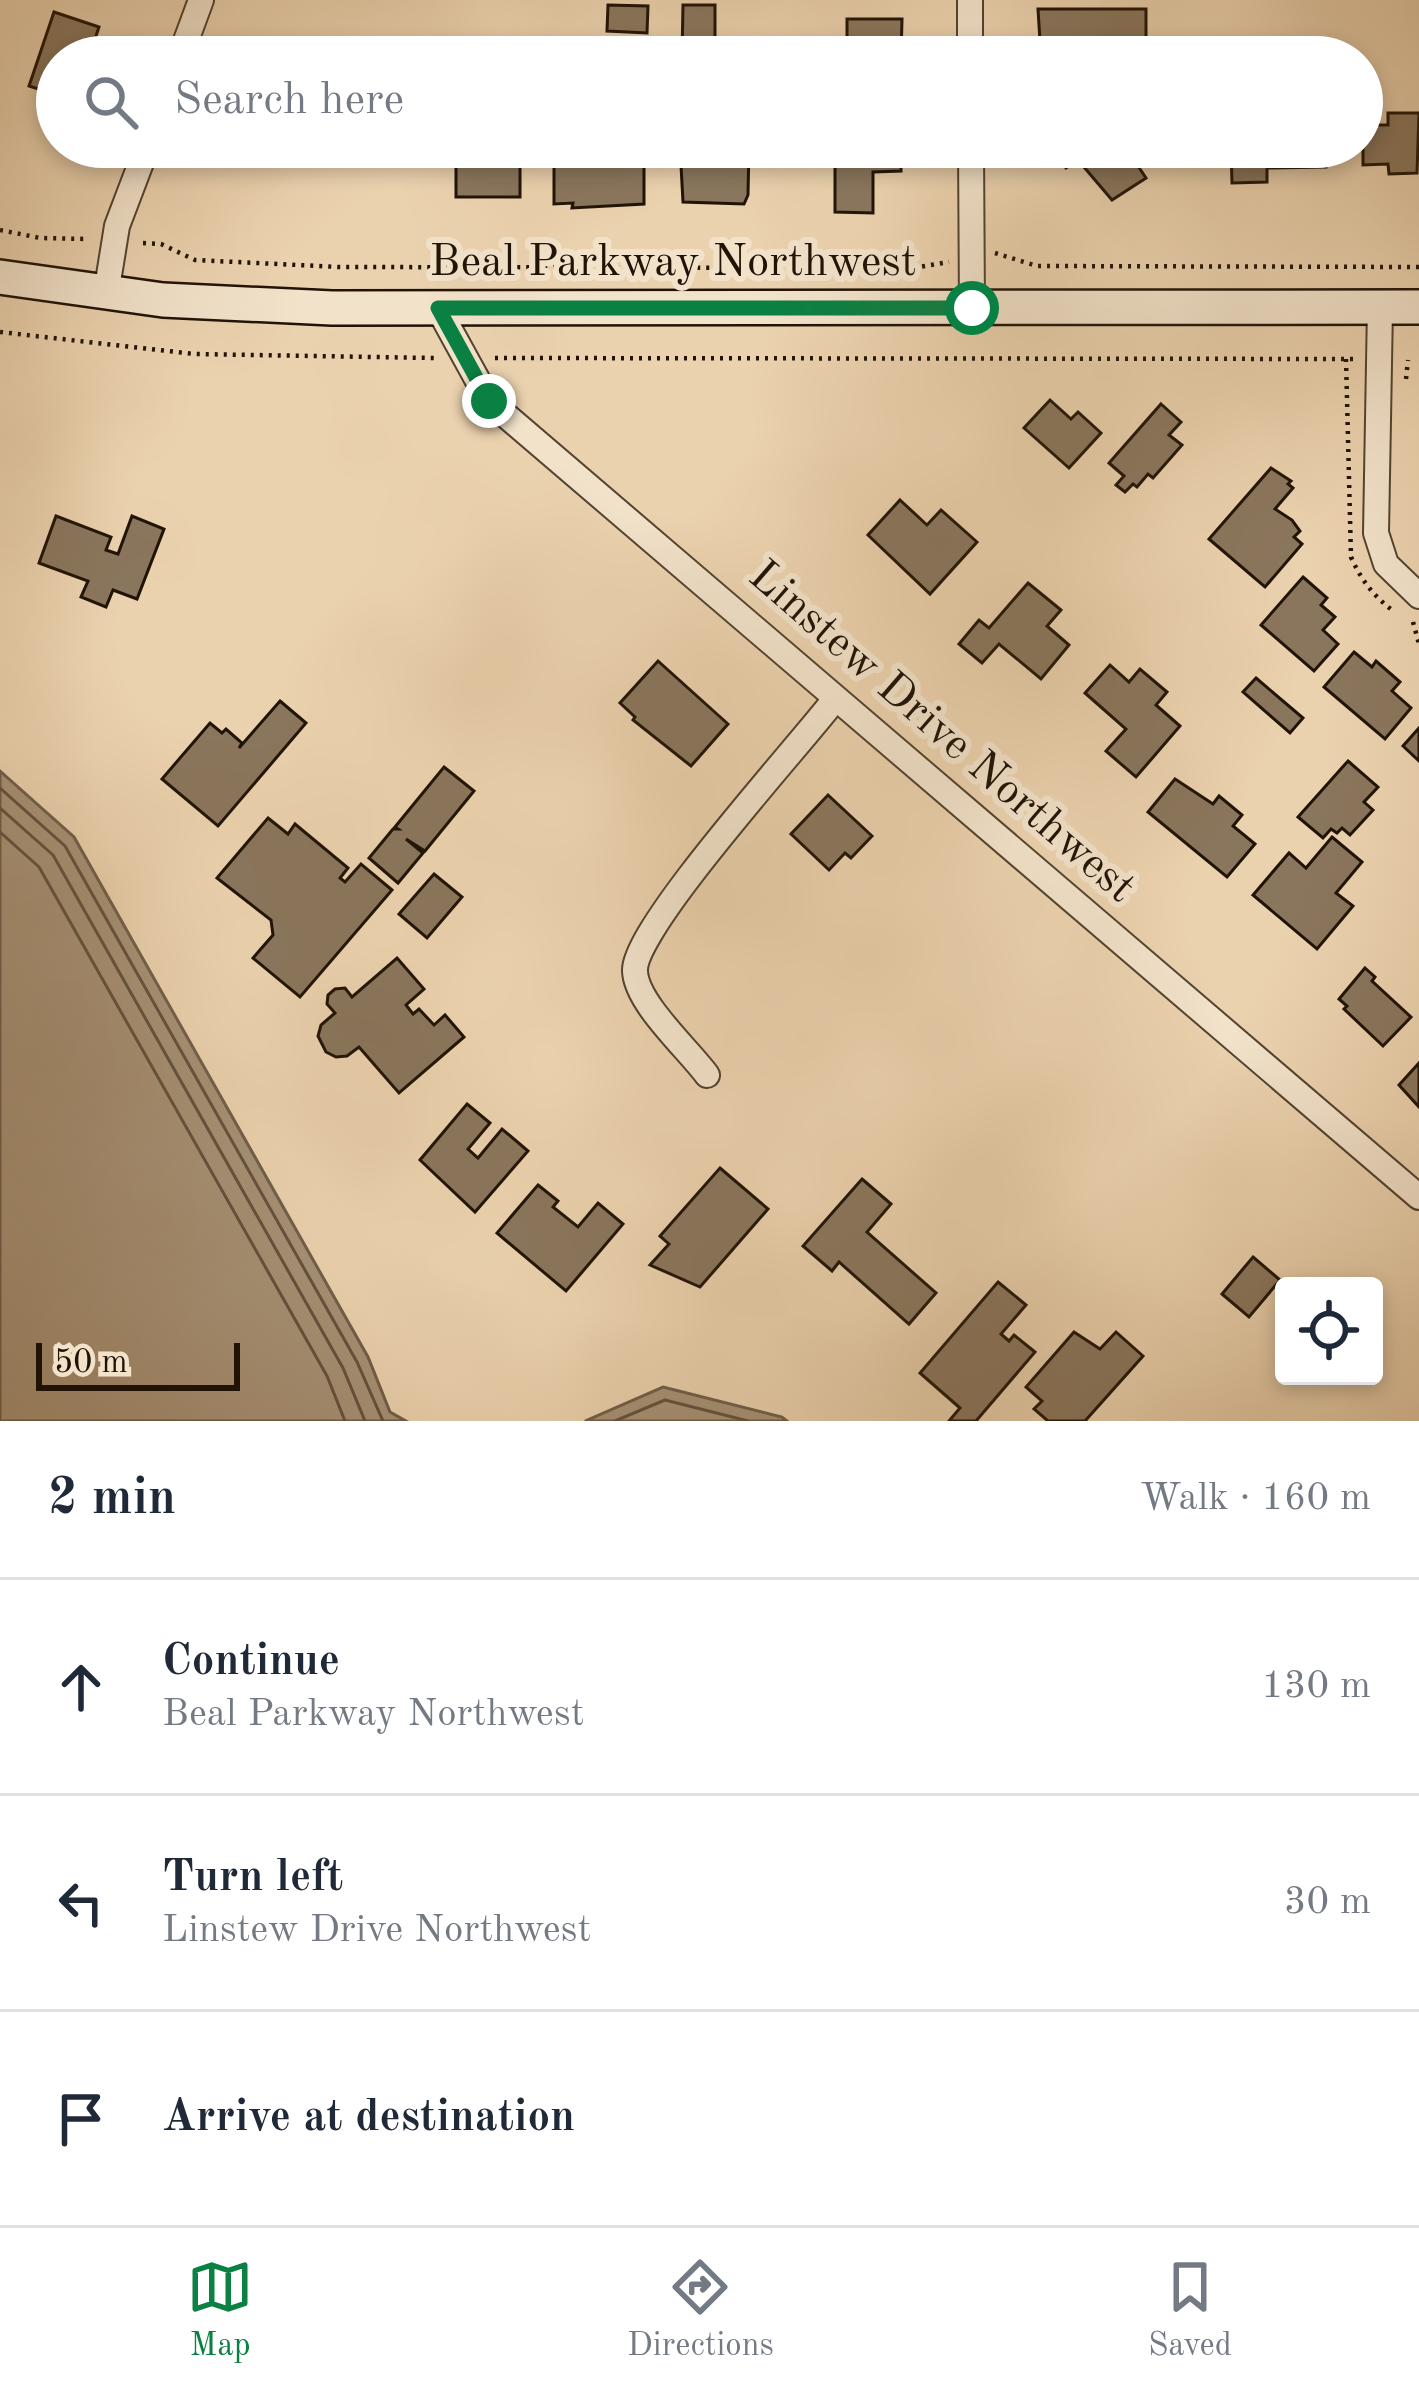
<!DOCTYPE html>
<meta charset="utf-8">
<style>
body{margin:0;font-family:"Old Standard TT",serif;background:#f6f6f7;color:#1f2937}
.controls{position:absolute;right:36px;bottom:36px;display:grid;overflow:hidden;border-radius:12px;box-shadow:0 6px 18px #0003}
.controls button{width:108px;height:108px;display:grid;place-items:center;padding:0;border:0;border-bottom:3px solid #e0e1e3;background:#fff;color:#1f2937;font:60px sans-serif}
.scale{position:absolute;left:36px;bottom:30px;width:204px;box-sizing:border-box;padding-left:12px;border:6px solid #201306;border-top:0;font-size:33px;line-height:42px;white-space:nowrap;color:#201306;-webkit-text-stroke:9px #f2e2ca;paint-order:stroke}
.stop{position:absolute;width:36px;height:36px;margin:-27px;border:9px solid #0b8043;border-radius:50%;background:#fff}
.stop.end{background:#0b8043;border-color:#fff;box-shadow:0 3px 12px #0008}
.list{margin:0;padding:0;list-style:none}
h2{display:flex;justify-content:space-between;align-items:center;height:156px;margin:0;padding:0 48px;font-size:51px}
h2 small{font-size:39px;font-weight:400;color:#747a83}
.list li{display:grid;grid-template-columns:78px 1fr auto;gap:36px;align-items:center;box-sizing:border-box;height:216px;padding:0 48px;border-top:3px solid #e0e1e3}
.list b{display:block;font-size:45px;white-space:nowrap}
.list p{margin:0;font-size:39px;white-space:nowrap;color:#747a83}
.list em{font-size:39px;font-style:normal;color:#747a83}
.icon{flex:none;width:66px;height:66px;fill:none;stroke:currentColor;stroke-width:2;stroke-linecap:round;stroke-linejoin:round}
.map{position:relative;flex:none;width:1419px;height:1421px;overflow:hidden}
.search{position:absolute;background:#fff;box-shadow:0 6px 18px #0003;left:36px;right:36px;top:36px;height:132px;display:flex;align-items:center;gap:30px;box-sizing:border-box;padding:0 42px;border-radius:66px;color:#747a83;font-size:45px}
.sheet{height:804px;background:#fff}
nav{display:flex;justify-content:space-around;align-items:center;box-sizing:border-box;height:168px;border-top:3px solid #e0e1e3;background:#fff;font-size:33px;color:#747a83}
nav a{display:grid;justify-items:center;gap:6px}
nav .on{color:#0b8043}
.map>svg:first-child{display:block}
.water{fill:#a69175;stroke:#705f49;stroke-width:3}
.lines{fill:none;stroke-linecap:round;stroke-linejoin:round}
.shore{stroke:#63523e;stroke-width:3}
.building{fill:#8a765d;stroke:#201306;stroke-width:3}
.minor-casing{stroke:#534330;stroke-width:28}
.secondary-casing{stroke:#201306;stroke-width:38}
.path{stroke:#201306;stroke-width:4.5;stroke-dasharray:3 6;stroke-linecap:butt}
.minor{stroke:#f2e2ca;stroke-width:24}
.secondary{stroke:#f2e2ca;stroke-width:33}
.route{stroke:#0b8043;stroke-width:15}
.labels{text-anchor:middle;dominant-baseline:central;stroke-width:12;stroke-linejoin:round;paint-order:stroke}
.street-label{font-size:45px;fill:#201306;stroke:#f2e2ca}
</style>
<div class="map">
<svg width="1419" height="1421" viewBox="0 0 1419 1421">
<rect width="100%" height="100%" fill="#ebd2ae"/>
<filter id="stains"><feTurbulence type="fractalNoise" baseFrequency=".00167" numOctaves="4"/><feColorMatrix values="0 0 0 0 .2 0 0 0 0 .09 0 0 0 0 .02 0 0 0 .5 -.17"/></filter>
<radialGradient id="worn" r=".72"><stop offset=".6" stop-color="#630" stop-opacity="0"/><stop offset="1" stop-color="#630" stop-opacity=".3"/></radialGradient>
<g class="water">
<polygon points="0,771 74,837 368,1357 390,1412 406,1421 0,1421"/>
<polygon points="663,1387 782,1417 787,1421 585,1421"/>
</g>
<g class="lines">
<g class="shore">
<polyline points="0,788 65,846 357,1362 383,1421"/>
<polyline points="0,808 53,855 343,1368 365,1421"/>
<polyline points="0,832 39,867 327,1376 345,1421"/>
<polyline points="615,1421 665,1400 748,1421"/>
</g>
</g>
<g class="building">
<polygon points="608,5 648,6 647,33 607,31"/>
<polygon points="683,5 715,5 715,57 682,56"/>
<polygon points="1038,9 1146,9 1146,57 1041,57"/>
<polygon points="54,12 99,27 89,57 57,57 57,95 29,86"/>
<polygon points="847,19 902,19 901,57 847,57"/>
<polygon points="1388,113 1419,113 1417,173 1389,174 1388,164 1363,165 1363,125 1388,125"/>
<polygon points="587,147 644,147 644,204 572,208 573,203 554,204 554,164 587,165"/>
<polygon points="680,147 749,147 748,195 744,204 683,202"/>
<polygon points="835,147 901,147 901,171 873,172 873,213 835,212"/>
<polygon points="1052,147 1115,147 1119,157 1128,151 1146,178 1112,200 1078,160 1066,168"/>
<polygon points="1231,147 1326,147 1326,167 1267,168 1267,182 1232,183"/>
<rect x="456" y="159" width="64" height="38"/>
<polygon points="1050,400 1071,419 1078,412 1101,433 1069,468 1024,428"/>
<polygon points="1161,404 1181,422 1169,435 1182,445 1153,478 1148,474 1137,487 1133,484 1125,492 1116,485 1124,476 1109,463"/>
<polygon points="1271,468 1291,481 1288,484 1293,488 1275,509 1292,520 1300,531 1294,537 1302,544 1265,587 1209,539"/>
<polygon points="900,500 927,525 941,510 977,542 930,594 868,535"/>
<polygon points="56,516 111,537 106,550 118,554 132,516 164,529 137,599 113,590 106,607 81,597 88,581 39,563"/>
<polygon points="1303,577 1327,598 1321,605 1335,617 1323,630 1338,644 1314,671 1261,625"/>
<polygon points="1028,583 1061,610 1047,626 1069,645 1041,679 999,644 982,663 959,644 979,620 989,628"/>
<polygon points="1354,652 1372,667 1376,661 1400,682 1392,691 1411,708 1385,739 1324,687"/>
<polygon points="658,661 728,724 691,766 633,720 635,717 620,703"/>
<polygon points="1110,665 1129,682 1140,669 1167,692 1156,705 1180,726 1136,777 1106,751 1126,729 1085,693"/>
<polygon points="1256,678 1303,718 1290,733 1243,692"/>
<polygon points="280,701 306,723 218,826 162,779 210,723 222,733 226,729 242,743 239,748"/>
<polygon points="1419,728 1419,761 1403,746"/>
<polygon points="1348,761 1378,787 1364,802 1373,810 1350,835 1342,828 1337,833 1331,829 1323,838 1298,817"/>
<polygon points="444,767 474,791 425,851 406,839 423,853 398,883 369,858 393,829 398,829 395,827"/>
<polygon points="1175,779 1213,804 1219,796 1242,815 1233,826 1255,844 1227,877 1148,812"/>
<polygon points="828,795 872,836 851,858 845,853 829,870 791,834"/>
<polygon points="268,818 288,834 295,824 348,868 340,878 345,882 361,864 392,890 300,997 253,958 273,935 271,920 217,878"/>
<polygon points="1332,837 1362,862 1336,893 1353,906 1317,949 1253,895 1289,853 1306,868"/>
<polygon points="434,874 462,897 427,938 399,914"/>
<polygon points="397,958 424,989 406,1005 413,1014 419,1009 434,1025 445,1015 464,1037 399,1093 359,1047 347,1056 336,1057 326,1052 318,1036 321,1025 335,1013 327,1004 328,995 335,989 345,988 352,997"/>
<polygon points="1365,968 1375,977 1372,981 1411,1017 1383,1046 1344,1009 1347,1006 1339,999"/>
<polygon points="1419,1063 1419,1107 1399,1085"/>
<polygon points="467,1104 490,1123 468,1149 478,1158 502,1129 528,1151 475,1212 420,1160"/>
<polygon points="720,1168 768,1209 700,1287 650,1265 669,1244 660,1236"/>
<polygon points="862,1179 891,1204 867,1232 936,1293 909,1324 839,1262 832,1271 803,1246"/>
<polygon points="538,1185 558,1201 553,1207 578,1227 598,1203 623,1224 566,1291 497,1233"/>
<polygon points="1253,1257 1280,1280 1249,1317 1222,1294"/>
<polygon points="998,1282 1026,1305 1001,1334 1009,1341 1014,1335 1035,1352 976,1421 949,1421 960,1408 920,1373"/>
<polygon points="1074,1332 1100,1349 1116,1332 1143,1356 1085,1421 1048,1421 1034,1409 1042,1401 1026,1387"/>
</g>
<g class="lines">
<g class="minor-casing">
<g id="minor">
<polyline points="970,0 970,57"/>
<polyline points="180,57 201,0"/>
<polyline points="971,147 972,308"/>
<polyline points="106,294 117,226 147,147"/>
<polyline points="1380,307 1376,533 1386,564 1419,596"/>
<polyline points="438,308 489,401 1419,1197"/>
<path d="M707,1075C688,1049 636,1003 635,971C633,928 801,744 835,699"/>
</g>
</g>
<g class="secondary-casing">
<polyline id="secondary" points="0,277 163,300 332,308 1419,307"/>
</g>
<g class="path">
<polyline points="0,230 40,238 89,239"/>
<polyline points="143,243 161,244 195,260 339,267 913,268 949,262"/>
<polyline points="995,253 1037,266 1419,267"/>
<polyline points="0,332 194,354 435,358"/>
<polyline points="495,358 1353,359"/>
<path d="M1346,359L1351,557C1361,580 1375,598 1395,612"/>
<polyline points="1406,379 1408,360"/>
<polyline points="1413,622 1419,644"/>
</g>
<use href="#minor" class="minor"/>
<use href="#secondary" class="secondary"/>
</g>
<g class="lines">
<polyline class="route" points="489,401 438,308 972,308"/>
</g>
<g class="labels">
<g class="street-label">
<text x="673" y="263">Beal Parkway Northwest</text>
<text transform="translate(941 733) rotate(41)">Linstew Drive Northwest</text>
</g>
</g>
<rect width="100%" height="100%" filter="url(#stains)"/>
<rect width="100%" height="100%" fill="url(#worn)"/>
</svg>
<div class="controls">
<button><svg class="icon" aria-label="locate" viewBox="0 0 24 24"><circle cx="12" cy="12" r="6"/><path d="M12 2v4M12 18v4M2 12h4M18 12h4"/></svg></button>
</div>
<div class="scale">50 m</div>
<div class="stop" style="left:972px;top:308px"></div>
<div class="stop end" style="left:489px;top:401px"></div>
<div class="search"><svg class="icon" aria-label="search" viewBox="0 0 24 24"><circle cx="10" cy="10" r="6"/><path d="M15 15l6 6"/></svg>Search here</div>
</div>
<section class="sheet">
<h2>2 min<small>Walk · 160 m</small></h2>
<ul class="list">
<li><svg class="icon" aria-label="ahead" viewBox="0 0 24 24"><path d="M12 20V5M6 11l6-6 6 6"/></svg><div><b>Continue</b><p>Beal Parkway Northwest</p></div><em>130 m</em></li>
<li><svg class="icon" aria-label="left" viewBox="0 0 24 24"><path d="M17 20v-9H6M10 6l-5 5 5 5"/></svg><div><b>Turn left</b><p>Linstew Drive Northwest</p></div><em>30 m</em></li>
<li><svg class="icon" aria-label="arrive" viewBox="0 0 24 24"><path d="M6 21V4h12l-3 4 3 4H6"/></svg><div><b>Arrive at destination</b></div></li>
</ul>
</section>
<nav>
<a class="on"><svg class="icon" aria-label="map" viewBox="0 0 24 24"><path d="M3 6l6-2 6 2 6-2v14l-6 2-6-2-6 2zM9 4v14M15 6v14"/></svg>Map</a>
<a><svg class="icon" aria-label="directions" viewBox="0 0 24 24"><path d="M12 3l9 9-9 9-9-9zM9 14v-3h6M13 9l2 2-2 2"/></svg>Directions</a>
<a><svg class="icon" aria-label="saved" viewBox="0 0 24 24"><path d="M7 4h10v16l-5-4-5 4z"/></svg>Saved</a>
</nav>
